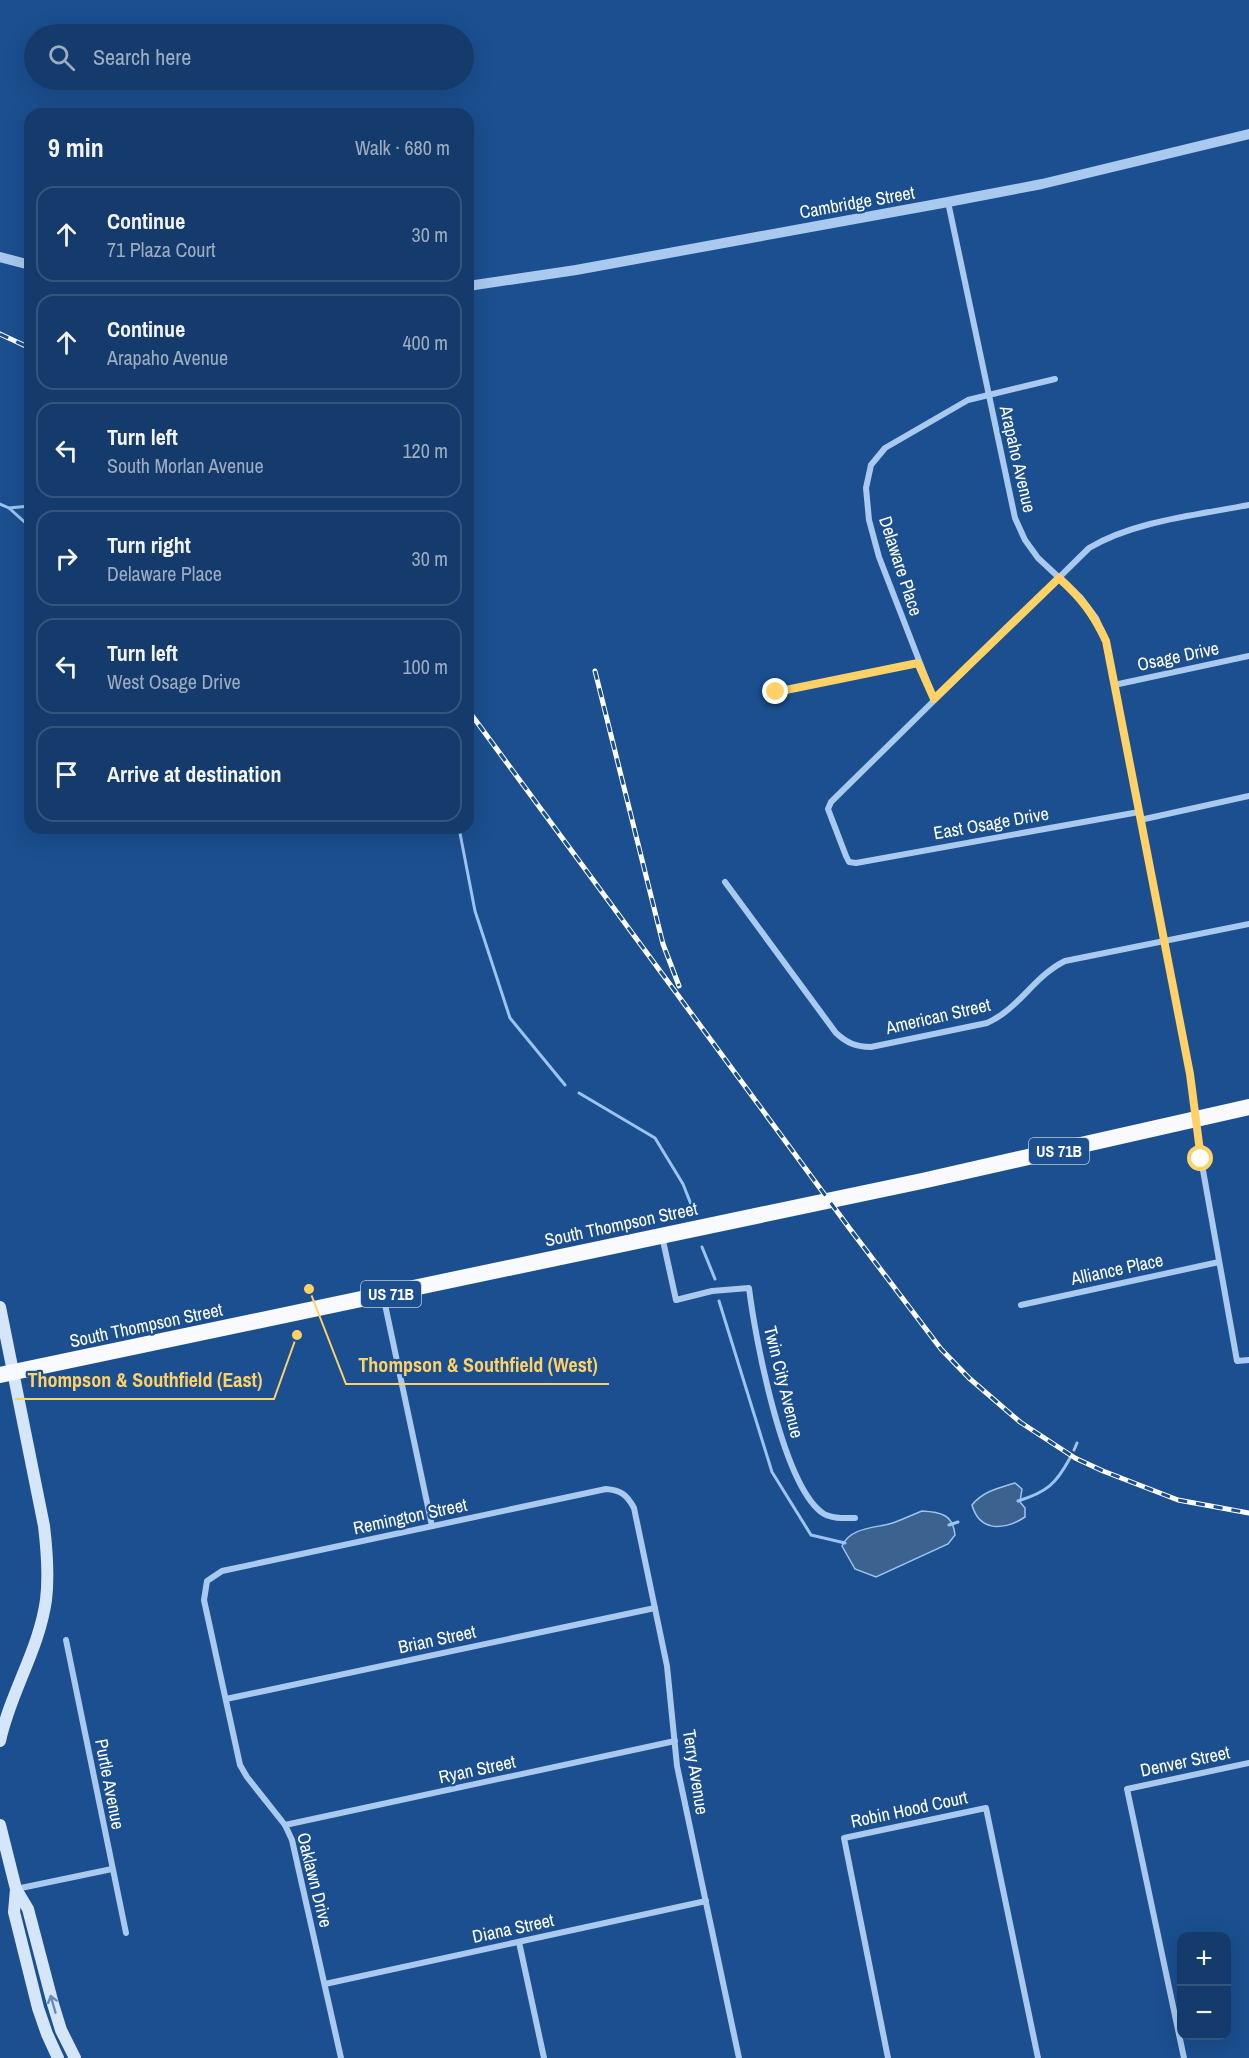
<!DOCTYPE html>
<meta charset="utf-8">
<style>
body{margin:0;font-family:"Archivo Narrow",sans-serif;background:#1d4271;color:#f1f3f6}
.controls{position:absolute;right:18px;bottom:18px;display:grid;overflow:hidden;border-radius:12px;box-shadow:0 6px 24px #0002}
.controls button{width:54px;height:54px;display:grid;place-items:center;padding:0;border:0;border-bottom:2px solid #33557e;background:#143b6b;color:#f1f3f6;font:30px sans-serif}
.stop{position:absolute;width:18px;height:18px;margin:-14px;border:4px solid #ffd166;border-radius:50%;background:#fff}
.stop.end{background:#ffd166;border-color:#fff;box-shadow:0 2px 6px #0008}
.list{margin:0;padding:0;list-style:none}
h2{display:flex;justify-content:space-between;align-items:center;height:78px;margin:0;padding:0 24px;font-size:26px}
h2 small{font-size:20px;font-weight:400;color:#9dadc1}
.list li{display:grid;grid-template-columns:39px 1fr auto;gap:18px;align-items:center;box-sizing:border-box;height:96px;margin:0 12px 12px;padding:0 12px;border:2px solid #33557e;border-radius:18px}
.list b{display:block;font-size:22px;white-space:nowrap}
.list p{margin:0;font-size:20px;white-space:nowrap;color:#9dadc1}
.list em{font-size:20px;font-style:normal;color:#9dadc1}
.icon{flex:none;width:33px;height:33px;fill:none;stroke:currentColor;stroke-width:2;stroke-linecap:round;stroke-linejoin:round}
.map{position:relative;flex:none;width:1249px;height:2058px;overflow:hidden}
.search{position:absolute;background:#143b6b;box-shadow:0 6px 24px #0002;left:24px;top:24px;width:450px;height:66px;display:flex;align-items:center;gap:15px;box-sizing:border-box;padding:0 21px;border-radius:33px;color:#9dadc1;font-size:22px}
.panel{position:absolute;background:#143b6b;box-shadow:0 6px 24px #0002;left:24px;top:108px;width:450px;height:726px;border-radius:18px}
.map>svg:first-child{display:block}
.water{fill:#3c6290;stroke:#9cc4f0;stroke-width:1.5}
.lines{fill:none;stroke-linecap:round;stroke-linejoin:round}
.stream{stroke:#9cc4f0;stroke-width:3}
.minor{stroke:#a9c9ee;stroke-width:6}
.tertiary{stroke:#a9c9ee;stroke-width:10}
.secondary{stroke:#d6e6fa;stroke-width:12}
.trunk{stroke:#f8faff;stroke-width:16}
.rail-casing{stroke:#fff;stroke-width:5}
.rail{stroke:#1b4f8f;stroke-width:3;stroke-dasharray:9;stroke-linecap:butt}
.oneway{stroke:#668bba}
.route{stroke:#ffd166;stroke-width:8}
.labels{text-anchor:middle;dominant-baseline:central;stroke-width:4.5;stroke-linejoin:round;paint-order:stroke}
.shield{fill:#1b4f8f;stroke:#bbcadd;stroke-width:1.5}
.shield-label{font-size:16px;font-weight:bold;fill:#fff}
.street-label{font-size:18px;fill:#fff;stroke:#1b4f8f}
.leader{fill:none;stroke:#ffd166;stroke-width:2}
.callout-dot{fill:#ffd166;stroke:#1b4f8f;stroke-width:2}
.callout-label{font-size:20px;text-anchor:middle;font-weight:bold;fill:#ffd166;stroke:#1b4f8f;stroke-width:4.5;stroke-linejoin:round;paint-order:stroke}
</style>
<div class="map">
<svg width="1249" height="2058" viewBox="0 0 1249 2058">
<rect width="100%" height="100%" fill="#1b4f8f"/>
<g class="water">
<path d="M1015,1483L1022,1489L1020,1502L1025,1508V1517C1005,1530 980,1533 972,1505C983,1491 999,1488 1015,1483Z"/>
<path d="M922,1511C940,1512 953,1514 955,1535L948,1544L876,1577L855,1569L842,1546C850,1528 873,1528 889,1524C900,1521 911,1515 922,1511Z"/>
</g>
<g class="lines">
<g class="stream">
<polyline points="0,504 9,508 30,527"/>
<polyline points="9,508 30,506"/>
<polyline points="459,828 475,911 510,1018 565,1085"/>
<polyline points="579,1093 655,1138 683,1184 694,1212"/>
<polyline points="702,1247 715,1279"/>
<polyline points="719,1301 772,1472 811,1535 845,1543"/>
<polyline points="1074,1450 1077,1443"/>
<path d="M1018,1501C1047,1492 1056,1484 1070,1458"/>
<polyline points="949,1525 958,1522"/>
</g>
<g class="minor">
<polyline points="948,202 1015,518 1025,540 1038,558 1081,598 1096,618 1106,641 1190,1074 1201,1159 1237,1361 1249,1360"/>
<polyline points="1114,685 1249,656"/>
<polyline points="776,692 918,663"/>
<polyline points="934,699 879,557 869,520 866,488 871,465 885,448 968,400 1055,379"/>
<path d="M1139,812L856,863L849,862L846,856L828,809L831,802L1089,548C1134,521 1197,515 1249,505"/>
<polyline points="1140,820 1249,796"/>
<path d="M725,882L836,1033C847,1043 856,1047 871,1047L987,1023C1019,1009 1034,976 1065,961L1249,924"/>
<path d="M662,1236L676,1300L712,1291L749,1288C755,1337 783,1488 824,1514C833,1519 845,1518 855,1518"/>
<polyline points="383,1295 432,1526"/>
<polyline points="1021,1305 1219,1262"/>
<polyline points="66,1640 126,1933"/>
<polyline points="226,1699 655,1608"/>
<polyline points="285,1825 675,1741"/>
<polyline points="16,1889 112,1869"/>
<polyline points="519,1942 544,2058"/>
<polyline points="325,1984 706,1901"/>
<path d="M341,2058L292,1840L285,1825L247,1777L240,1765L204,1600L207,1581L222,1571L606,1489C621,1490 627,1495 634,1508L667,1666L677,1766L739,2058"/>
<polyline points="888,2058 844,1838 986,1808 1038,2058"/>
<polyline points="1184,2058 1127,1789 1249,1763"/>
</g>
<g class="tertiary">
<polyline points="0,257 30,265"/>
<polyline points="468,286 576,270 948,202 1042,184 1249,134"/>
</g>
<g class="secondary">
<path d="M0,1307L44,1526C47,1551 49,1576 46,1600C39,1650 10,1693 0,1741"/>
<polyline points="0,1825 16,1889 14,1912 38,2008 47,2034 58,2058"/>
<polyline points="16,1889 28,1909 53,2004 61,2030 75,2058"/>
</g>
<polyline class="trunk" points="0,1375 922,1181 1249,1107"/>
<g class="rail-casing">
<g id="rail">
<polyline points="0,334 30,348"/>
<polyline points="595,671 663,944 679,986"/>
<polyline points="468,710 850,1229 941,1349 969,1378 1020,1422 1075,1458 1103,1471 1178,1500 1249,1513"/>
</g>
</g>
<use href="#rail" class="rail"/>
</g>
<defs><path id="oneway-shaft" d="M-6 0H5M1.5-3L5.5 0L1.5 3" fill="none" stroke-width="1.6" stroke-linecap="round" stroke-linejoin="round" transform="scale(1.5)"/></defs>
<use class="oneway" href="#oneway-shaft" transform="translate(53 2004) rotate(-106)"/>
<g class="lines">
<path class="route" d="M776,692L918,663L934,699L1059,578C1081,598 1093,613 1106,641L1190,1074L1201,1159"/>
</g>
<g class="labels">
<g class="shield">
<rect x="1029" y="1138" width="60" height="26" rx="4.5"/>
<rect x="361" y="1281" width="60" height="26" rx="4.5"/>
</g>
<g class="shield-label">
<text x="1059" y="1151">US 71B</text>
<text x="391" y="1294">US 71B</text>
</g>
<g class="street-label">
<text transform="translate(857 202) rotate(-10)">Cambridge Street</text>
<text transform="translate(1018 459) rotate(77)">Arapaho Avenue</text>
<text transform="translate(901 566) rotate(72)">Delaware Place</text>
<text transform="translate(1178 656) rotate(-12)">Osage Drive</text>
<text transform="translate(991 823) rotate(-10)">East Osage Drive</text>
<text transform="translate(938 1016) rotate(-13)">American Street</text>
<text transform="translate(621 1224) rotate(-12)">South Thompson Street</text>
<text transform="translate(1117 1269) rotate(-12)">Alliance Place</text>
<text transform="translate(146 1325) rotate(-12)">South Thompson Street</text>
<text transform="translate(784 1382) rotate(76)">Twin City Avenue</text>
<text transform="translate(410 1516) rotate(-12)">Remington Street</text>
<text transform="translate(437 1639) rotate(-12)">Brian Street</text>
<text transform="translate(1185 1761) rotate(-12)">Denver Street</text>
<text transform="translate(477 1769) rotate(-12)">Ryan Street</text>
<text transform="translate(696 1772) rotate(81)">Terry Avenue</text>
<text transform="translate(110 1784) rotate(79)">Purtle Avenue</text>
<text transform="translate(909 1809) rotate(-12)">Robin Hood Court</text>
<text transform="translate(315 1880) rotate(76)">Oaklawn Drive</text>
<text transform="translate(513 1928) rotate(-12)">Diana Street</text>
</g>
</g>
<path class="leader" d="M309 1289L346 1384H609M297 1335L274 1399H15"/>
<g class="callout-dot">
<circle cx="309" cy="1289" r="6"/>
<circle cx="297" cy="1335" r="6"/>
</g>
<g class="callout-label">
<text x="478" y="1372">Thompson &amp; Southfield (West)</text>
<text x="145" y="1387">Thompson &amp; Southfield (East)</text>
</g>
</svg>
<div class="controls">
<button>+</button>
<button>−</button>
</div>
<div class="stop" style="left:1201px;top:1159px"></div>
<div class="stop end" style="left:776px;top:692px"></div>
<div class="search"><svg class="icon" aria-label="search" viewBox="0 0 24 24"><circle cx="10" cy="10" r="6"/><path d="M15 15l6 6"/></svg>Search here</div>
<section class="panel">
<h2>9 min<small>Walk · 680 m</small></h2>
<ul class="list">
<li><svg class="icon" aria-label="ahead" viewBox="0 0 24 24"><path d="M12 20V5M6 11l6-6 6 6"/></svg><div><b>Continue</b><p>71 Plaza Court</p></div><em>30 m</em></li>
<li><svg class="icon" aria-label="ahead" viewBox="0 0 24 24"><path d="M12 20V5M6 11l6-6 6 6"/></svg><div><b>Continue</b><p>Arapaho Avenue</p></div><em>400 m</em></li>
<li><svg class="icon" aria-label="left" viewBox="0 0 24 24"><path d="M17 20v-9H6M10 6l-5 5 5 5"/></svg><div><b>Turn left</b><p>South Morlan Avenue</p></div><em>120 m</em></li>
<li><svg class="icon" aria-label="right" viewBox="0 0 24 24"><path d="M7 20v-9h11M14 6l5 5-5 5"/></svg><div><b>Turn right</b><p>Delaware Place</p></div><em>30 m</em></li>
<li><svg class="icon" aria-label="left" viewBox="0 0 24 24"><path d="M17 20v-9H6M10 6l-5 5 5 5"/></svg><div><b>Turn left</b><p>West Osage Drive</p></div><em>100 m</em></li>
<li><svg class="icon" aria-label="arrive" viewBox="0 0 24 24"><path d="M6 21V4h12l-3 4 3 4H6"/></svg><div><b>Arrive at destination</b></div></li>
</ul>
</section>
</div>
